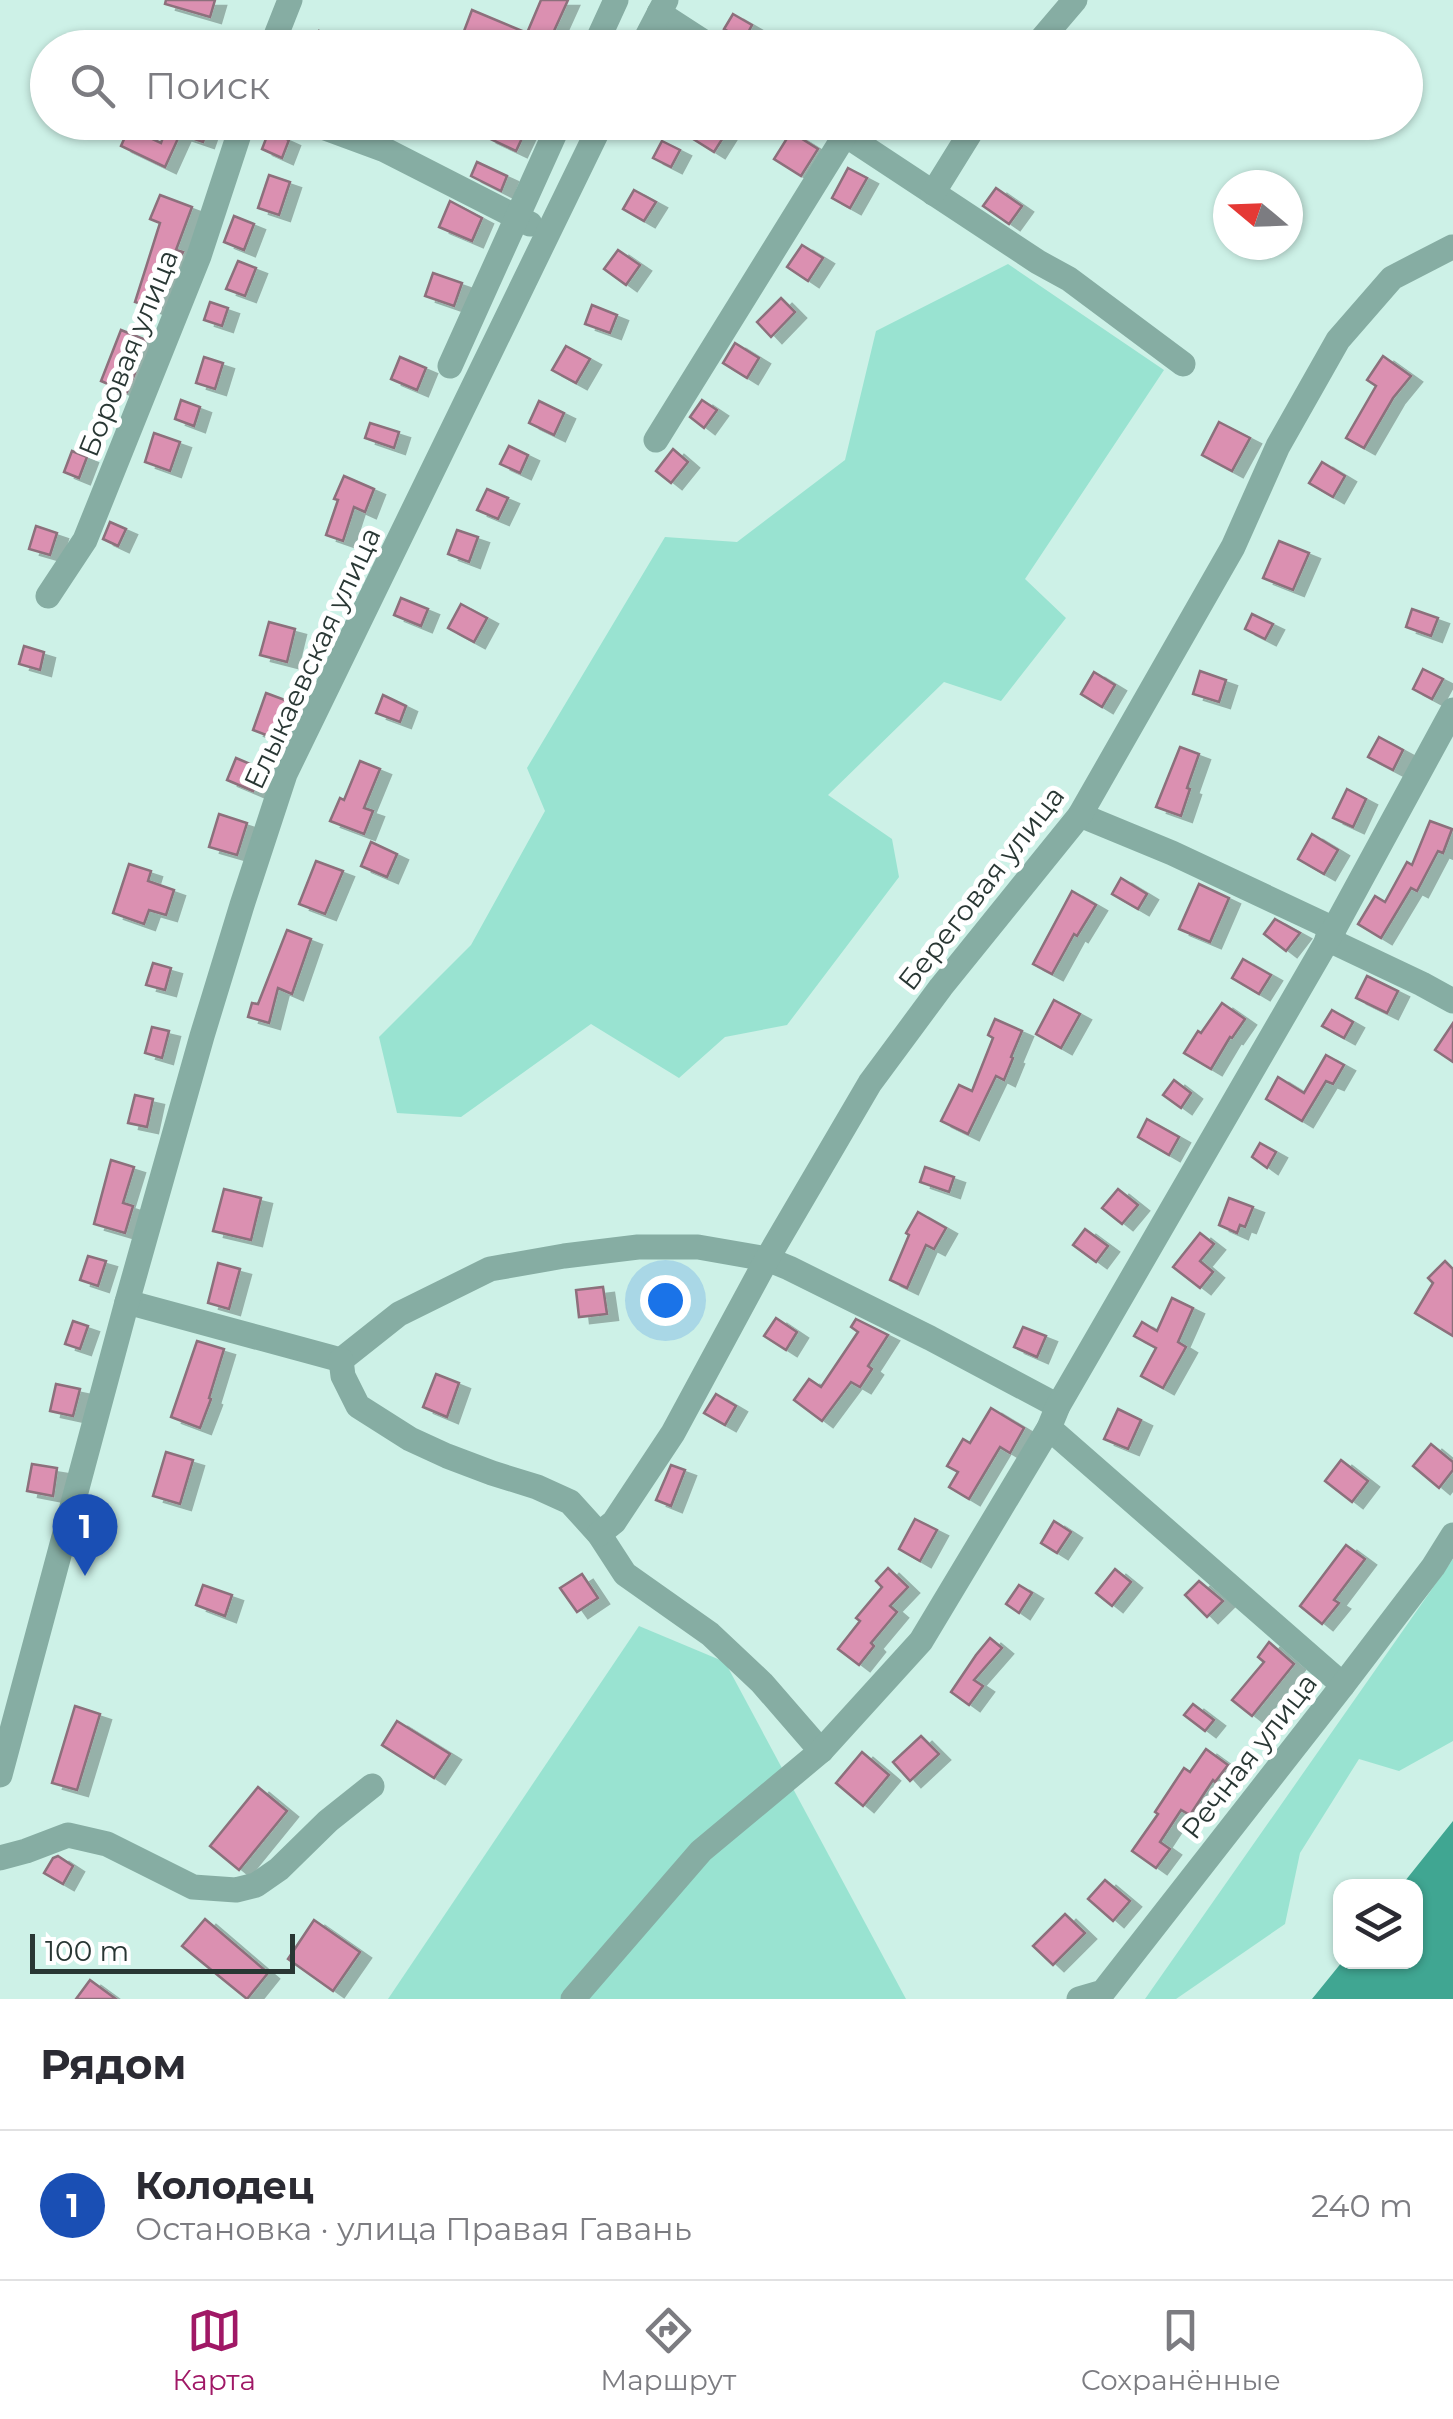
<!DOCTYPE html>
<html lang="ru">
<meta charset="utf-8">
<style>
body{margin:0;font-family:Montserrat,sans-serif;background:#f2f2f3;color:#2b2b33}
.controls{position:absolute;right:30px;bottom:30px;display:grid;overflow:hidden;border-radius:20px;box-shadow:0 2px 8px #0004}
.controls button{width:90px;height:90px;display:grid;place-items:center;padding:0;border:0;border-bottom:2px solid #e1e1e2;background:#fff;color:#2b2b33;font:50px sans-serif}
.compass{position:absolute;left:1213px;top:170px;width:90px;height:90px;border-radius:50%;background:#fff;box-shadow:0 2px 8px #0004;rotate:289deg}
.scale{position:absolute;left:30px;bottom:25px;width:265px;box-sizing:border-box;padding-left:10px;border:5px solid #293734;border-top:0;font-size:28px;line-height:35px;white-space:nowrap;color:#293734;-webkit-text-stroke:8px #fff;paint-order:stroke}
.you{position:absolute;left:665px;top:1300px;width:35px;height:35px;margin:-25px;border:8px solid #fff;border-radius:50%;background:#1a73e8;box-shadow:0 0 0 15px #1a73e833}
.badge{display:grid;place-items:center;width:65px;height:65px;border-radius:50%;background:#a01866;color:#fff;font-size:32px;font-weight:700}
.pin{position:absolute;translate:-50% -82px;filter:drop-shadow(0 2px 5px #0008)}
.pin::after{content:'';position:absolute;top:52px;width:35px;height:30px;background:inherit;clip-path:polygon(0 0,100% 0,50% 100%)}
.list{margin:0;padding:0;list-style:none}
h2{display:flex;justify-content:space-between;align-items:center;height:130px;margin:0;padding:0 40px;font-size:42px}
h2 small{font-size:32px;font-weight:400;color:#7c7c81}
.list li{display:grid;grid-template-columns:65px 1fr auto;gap:30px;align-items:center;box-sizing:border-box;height:150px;padding:0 40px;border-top:2px solid #e1e1e2}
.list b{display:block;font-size:38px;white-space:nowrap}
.list p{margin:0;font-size:32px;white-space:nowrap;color:#7c7c81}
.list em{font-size:32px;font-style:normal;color:#7c7c81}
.icon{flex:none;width:55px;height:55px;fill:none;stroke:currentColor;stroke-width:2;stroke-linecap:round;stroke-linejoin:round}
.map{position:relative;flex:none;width:1453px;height:1999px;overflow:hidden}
.search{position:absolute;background:#fff;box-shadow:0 2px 8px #0004;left:30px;right:30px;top:30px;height:110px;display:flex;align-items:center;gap:25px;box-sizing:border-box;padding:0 35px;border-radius:55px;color:#7c7c81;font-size:38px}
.sheet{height:280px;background:#fff}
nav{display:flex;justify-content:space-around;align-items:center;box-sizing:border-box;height:140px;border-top:2px solid #e1e1e2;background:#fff;font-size:28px;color:#7c7c81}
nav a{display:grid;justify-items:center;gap:5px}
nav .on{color:#a01866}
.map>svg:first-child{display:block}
.green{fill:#99e3d1}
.water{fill:#40a692}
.building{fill:#db90b1;stroke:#8c707b;stroke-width:2.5;filter:url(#shadow)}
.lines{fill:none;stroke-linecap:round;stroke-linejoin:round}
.minor{stroke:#86ada3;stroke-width:25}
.labels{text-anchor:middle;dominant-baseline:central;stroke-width:10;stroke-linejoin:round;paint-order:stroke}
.street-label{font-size:28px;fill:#293734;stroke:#fff}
</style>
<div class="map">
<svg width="1453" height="1999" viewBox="0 0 1453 1999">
<defs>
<filter id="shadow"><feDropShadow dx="11" dy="6" stdDeviation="0" flood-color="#0004"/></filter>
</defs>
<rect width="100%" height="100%" fill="#cdf1e7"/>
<g class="green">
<polygon points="1008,264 1164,370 1025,579 1066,618 1001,701 944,682 828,795 892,839 899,877 787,1025 725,1037 679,1078 591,1024 461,1117 397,1113 379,1037 471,945 545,811 527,768 665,537 737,542 845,460 876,331"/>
<polygon points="1453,1559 1453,1741 1399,1771 1359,1759 1300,1853 1285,1924 1176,1999 1145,1999"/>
<polygon points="639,1626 725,1662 906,1999 388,1999"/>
</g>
<polygon class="water" points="1453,1821 1453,1999 1312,1999 1342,1962 1416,1962 1416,1886 1401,1886"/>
<g class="building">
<polygon points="166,0 215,0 210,17 165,4"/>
<polygon points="541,0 568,0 549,42 561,48 481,48 461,39 472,10 527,33"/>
<polygon points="733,14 752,25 744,40 724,29"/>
<polygon points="319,31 358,48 312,48"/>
<polygon points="153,122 210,122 203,142 180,134 165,167 121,146 129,128 161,143 166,129"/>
<polygon points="493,122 500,122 524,134 516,151 486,137"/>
<polygon points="666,122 709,122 726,133 714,152"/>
<polygon points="269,131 289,140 282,158 262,149"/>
<polygon points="791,132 818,149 801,176 774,159"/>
<polygon points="662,141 680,150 671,167 653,158"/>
<polygon points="477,162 507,176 501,191 471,176"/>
<polygon points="848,168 867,178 850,208 832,198"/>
<polygon points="269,175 290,182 279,215 258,208"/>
<polygon points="996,188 1022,206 1009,224 983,206"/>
<polygon points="634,190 656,202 644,221 623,209"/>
<polygon points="160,195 192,207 176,250 183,252 181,256 174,274 171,273 158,310 135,302 160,223 150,219"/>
<polygon points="450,201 482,218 472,241 439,227"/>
<polygon points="234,216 254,224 244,250 224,242"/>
<polygon points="802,245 823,258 808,281 787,267"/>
<polygon points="618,250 640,265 626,285 604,269"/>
<polygon points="238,261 256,268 245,296 226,289"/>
<polygon points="433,273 462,283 454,306 425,296"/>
<polygon points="781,298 795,312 771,337 757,322"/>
<polygon points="210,302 228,308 222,326 204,320"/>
<polygon points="592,305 617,315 610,333 585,324"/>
<polygon points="121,330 146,340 132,372 135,373 127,392 101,381"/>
<polygon points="735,343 759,358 747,378 723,363"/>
<polygon points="566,346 590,359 576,383 552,370"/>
<polygon points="1383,356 1411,376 1393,398 1364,448 1346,438 1376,386 1367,380"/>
<polygon points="204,357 223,363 215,389 196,383"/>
<polygon points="400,357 426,368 417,390 391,379"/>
<polygon points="181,400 200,407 194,426 175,419"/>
<polygon points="702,400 717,410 704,428 690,417"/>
<polygon points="539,401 564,413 554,435 529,423"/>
<polygon points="1219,422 1250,438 1232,471 1202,455"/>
<polygon points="370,423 399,432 394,448 365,438"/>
<polygon points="154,433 180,442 170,471 145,462"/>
<polygon points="509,446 528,455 520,473 500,464"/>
<polygon points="673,449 688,462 671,483 656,471"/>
<polygon points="72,451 87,457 79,478 64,472"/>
<polygon points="1322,462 1345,476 1333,497 1309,483"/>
<polygon points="344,476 374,489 365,512 354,507 343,541 326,535 338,500 334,499"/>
<polygon points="487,489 508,498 498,519 477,510"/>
<polygon points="110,522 126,529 118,546 103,539"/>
<polygon points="36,526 57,533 50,555 29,549"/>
<polygon points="457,530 478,537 469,562 448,554"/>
<polygon points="1279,541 1309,553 1293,590 1263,578"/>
<polygon points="401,598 428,609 421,626 394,615"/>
<polygon points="461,604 487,618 474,642 448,628"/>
<polygon points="1412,609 1438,618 1431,636 1406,627"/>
<polygon points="1252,614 1273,624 1265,639 1245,629"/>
<polygon points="269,622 295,629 287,662 260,655"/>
<polygon points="24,646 44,652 40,670 19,664"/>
<polygon points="1423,669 1443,679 1432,699 1413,689"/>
<polygon points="1200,671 1226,680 1219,702 1193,694"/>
<polygon points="1094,672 1115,685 1102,707 1081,694"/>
<polygon points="266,693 293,703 279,740 253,730"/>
<polygon points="383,695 406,706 400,722 376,713"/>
<polygon points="1379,737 1403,750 1393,770 1368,757"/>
<polygon points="1180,747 1199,754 1187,788 1190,789 1181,816 1156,807"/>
<polygon points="236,758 262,769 253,791 227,780"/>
<polygon points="360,761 380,769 364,808 373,811 364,834 330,821 340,798 344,800"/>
<polygon points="1347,789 1366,799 1353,827 1333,818"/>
<polygon points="219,814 247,823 237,855 209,847"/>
<polygon points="1430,821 1452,829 1443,853 1438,851 1417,891 1411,888 1381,938 1358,924 1375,896 1385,902 1407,862 1412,865"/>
<polygon points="1312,834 1338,850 1324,874 1298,859"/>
<polygon points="371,842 397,854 387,877 361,866"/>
<polygon points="316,861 343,871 325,914 299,904"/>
<polygon points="129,864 151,871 148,881 174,890 166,915 149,910 144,924 113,913"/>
<polygon points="1121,878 1147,894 1138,909 1112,894"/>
<polygon points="1199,884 1229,898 1210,942 1179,929"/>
<polygon points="1072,891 1096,905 1077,936 1074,934 1052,974 1033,964"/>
<polygon points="1275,919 1300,933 1286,951 1264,934"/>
<polygon points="287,930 311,939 292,994 278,988 269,1023 248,1017 252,1003 258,1004"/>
<polygon points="1243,959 1271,975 1259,994 1232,978"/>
<polygon points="153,963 171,968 165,990 146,985"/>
<polygon points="1367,976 1398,991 1387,1013 1356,998"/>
<polygon points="1054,1000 1080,1014 1061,1048 1036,1034"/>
<polygon points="1222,1003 1245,1019 1232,1038 1230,1037 1211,1069 1184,1053 1198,1031 1201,1033"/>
<polygon points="1332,1010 1353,1022 1344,1038 1322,1026"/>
<polygon points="995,1019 1022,1031 1011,1057 1013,1058 1004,1080 996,1076 968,1134 941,1121 959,1085 972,1091 993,1038 988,1035"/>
<polygon points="1453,1023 1453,1062 1435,1050"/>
<polygon points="152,1027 169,1031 162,1058 145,1053"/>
<polygon points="1326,1055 1344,1065 1333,1084 1326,1081 1302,1121 1266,1099 1278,1077 1304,1093"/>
<polygon points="1174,1080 1191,1093 1181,1108 1163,1095"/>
<polygon points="135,1095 153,1099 147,1127 128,1123"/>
<polygon points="1147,1119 1179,1137 1169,1155 1138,1137"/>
<polygon points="1260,1143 1276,1152 1267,1168 1252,1157"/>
<polygon points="111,1160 134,1167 123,1203 133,1206 125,1233 94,1224"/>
<polygon points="925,1167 954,1177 949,1192 920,1182"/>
<polygon points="224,1189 261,1198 251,1240 213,1231"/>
<polygon points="1118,1189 1138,1205 1122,1224 1102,1208"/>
<polygon points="1229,1198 1253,1207 1245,1227 1240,1225 1237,1233 1219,1225"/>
<polygon points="918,1212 946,1228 934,1249 926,1245 907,1288 890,1280 909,1235 906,1233"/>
<polygon points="1085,1229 1108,1246 1096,1262 1073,1245"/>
<polygon points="1200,1233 1214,1244 1200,1261 1213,1272 1200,1288 1173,1267"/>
<polygon points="88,1256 106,1261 98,1286 80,1280"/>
<polygon points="1445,1261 1453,1269 1453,1336 1415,1313 1433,1283 1428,1278"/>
<polygon points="218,1263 240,1269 229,1309 208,1303"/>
<polygon points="603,1287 607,1314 579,1317 576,1290"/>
<polygon points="1172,1298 1193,1308 1178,1342 1186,1347 1163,1388 1141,1376 1156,1348 1134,1336 1142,1322 1157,1331"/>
<polygon points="776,1318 797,1332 786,1350 764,1336"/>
<polygon points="856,1319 888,1335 868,1366 872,1369 860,1387 851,1382 822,1421 794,1400 809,1379 821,1387 858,1332 851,1327"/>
<polygon points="73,1321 88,1326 80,1349 65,1344"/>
<polygon points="1023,1327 1046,1336 1037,1357 1014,1347"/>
<polygon points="197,1341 224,1349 209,1398 211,1399 200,1428 171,1417"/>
<polygon points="436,1374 459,1383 447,1417 423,1407"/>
<polygon points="56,1384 80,1389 73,1416 50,1411"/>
<polygon points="716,1394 736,1406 725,1425 704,1413"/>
<polygon points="991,1408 1024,1428 1010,1453 1000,1447 969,1499 949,1487 958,1472 947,1466 963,1439 970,1443"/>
<polygon points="1118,1409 1141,1420 1128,1449 1104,1439"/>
<polygon points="1431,1444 1453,1462 1453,1470 1439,1488 1413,1466"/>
<polygon points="166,1452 193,1460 180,1504 153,1496"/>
<polygon points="1341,1460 1368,1481 1352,1502 1325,1481"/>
<polygon points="32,1464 57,1468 53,1496 27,1491"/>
<polygon points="671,1465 685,1470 671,1506 656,1500"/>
<polygon points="915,1519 937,1530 920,1561 899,1549"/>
<polygon points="1054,1521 1071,1532 1057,1553 1041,1543"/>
<polygon points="1346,1545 1365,1559 1334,1600 1339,1603 1322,1624 1300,1606"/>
<polygon points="888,1568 908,1587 890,1606 897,1612 871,1643 874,1646 859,1665 838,1649 860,1621 856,1618 882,1587 876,1581"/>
<polygon points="1115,1569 1131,1582 1112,1606 1096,1593"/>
<polygon points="582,1574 598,1598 577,1612 560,1588"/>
<polygon points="1199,1581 1223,1601 1207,1617 1185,1595"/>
<polygon points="203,1585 232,1595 225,1616 196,1605"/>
<polygon points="1019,1585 1032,1593 1019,1613 1006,1604"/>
<polygon points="990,1638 1002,1648 974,1680 983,1686 969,1705 951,1692 976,1655"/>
<polygon points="1269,1642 1294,1664 1252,1716 1232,1700 1264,1662 1258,1657"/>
<polygon points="1193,1704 1214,1720 1205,1731 1184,1715"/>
<polygon points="75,1706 100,1714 77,1790 52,1783"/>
<polygon points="397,1721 450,1754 434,1778 382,1745"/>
<polygon points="921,1736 939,1754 910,1781 893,1762"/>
<polygon points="1206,1749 1228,1765 1215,1782 1213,1780 1190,1815 1181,1810 1160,1842 1170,1849 1156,1868 1132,1851 1158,1814 1155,1812 1184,1768 1190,1772"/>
<polygon points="862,1752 889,1775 863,1806 836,1783"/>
<polygon points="258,1787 287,1811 239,1870 210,1846"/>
<polygon points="58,1856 73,1866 63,1884 44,1873 53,1858"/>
<polygon points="1105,1880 1130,1901 1113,1921 1088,1899"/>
<polygon points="1065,1914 1085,1933 1053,1965 1033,1946"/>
<polygon points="205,1919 268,1973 247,1999 182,1946"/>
<polygon points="314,1920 360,1952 333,1991 288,1959"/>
<polygon points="90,1980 116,1999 76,1999"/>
</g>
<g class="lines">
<g class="minor">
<polyline points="659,13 713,48"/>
<polyline points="271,48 290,0"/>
<polyline points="594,48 616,0"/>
<polyline points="641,48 666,0"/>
<polyline points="1034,48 1075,0"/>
<polyline points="309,122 385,150 530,224"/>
<polyline points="826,122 1038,262 1069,279 1183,364"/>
<polyline points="933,193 977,122"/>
<polyline points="450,366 560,122"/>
<polyline points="656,440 845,135"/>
<polyline points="48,596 85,540 199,256 243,122"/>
<polyline points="1080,815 1172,853 1334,929"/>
<polyline points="1327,939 1422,984 1453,1001"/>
<polyline points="127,1302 341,1360 399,1314 490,1269 564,1256 638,1247 698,1247 767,1259 789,1268 930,1338 1058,1406"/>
<polyline points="341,1360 343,1376 358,1406 410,1439 447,1456 492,1473 537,1487 570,1502 599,1534 625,1574 710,1634 762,1683 821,1751"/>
<polyline points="1049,1428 1343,1685"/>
<polyline points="599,1534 614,1522 673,1433 767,1259 870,1083 941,987 1080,815 1233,547 1278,446 1338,340 1392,278 1452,247"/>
<polyline points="0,1775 127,1302 202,1036 242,905 285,774 602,122"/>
<polyline points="0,1858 26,1851 68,1835 107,1844 193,1887 236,1890 256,1885 279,1869 328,1821 372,1786"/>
<polyline points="573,1999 701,1851 821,1751 921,1641 1049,1428 1058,1406 1334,929 1453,710"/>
<polyline points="1079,1999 1103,1992 1343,1685 1433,1567 1453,1535"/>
</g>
</g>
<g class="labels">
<g class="street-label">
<text transform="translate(128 353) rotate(-68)">Боровая улица</text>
<text transform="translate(312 658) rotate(-65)">Елыкаевская улица</text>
<text transform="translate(981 888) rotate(-52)">Береговая улица</text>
<text transform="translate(1249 1756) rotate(-52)">Речная улица</text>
</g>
</g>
</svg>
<div class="controls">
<button><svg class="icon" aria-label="layers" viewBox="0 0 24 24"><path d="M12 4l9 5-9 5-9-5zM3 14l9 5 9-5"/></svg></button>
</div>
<svg class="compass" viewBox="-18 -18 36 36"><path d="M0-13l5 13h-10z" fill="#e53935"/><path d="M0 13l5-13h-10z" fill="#7c7c81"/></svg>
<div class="scale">100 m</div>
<div class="you"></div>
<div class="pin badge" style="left:85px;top:1576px;background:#1a4fb4">1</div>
<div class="search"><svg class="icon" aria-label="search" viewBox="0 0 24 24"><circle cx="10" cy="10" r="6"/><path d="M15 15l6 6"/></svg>Поиск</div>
</div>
<section class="sheet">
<h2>Рядом<small></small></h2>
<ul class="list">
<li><span class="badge" style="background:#1a4fb4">1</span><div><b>Колодец</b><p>Остановка · улица Правая Гавань</p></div><em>240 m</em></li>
</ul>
</section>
<nav>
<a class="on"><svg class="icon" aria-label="map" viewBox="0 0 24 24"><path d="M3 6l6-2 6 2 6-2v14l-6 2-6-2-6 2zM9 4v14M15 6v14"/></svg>Карта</a>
<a><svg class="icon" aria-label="directions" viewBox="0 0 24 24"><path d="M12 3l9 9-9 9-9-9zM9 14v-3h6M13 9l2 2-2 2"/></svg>Маршрут</a>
<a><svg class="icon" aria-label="saved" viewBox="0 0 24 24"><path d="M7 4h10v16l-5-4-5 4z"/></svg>Сохранённые</a>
</nav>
